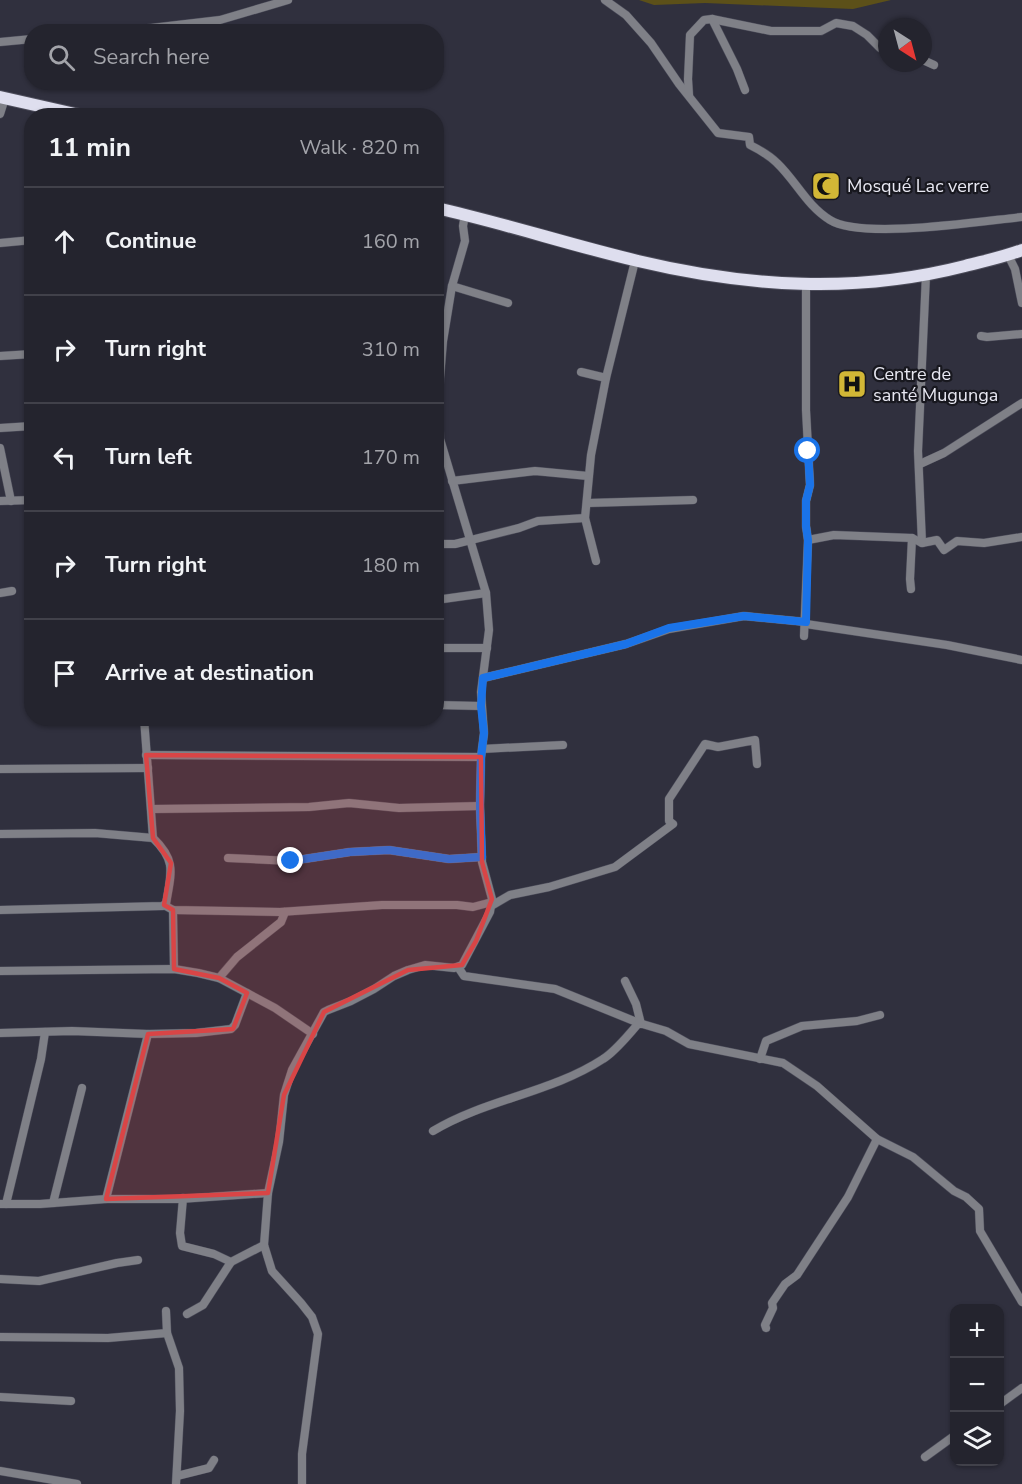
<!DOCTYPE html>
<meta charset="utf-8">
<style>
body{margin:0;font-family:"Nunito Sans",sans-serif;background:#2c2c36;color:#f1f3f6}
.controls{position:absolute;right:18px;bottom:18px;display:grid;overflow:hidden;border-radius:12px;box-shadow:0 2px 4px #0004}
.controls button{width:54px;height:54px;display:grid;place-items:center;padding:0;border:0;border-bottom:2px solid #41414a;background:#24242e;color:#f1f3f6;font:30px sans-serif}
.compass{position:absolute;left:878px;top:18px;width:54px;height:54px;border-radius:50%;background:#24242e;box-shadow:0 2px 4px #0004;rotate:144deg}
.stop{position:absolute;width:18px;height:18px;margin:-14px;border:4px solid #1a73e8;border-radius:50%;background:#fff}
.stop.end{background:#1a73e8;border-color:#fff;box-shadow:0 2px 6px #0008}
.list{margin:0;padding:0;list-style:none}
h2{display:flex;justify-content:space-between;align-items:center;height:78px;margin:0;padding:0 24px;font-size:26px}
h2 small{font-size:20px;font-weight:400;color:#a3a4aa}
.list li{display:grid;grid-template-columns:39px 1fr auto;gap:18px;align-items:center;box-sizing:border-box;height:108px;padding:0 24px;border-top:2px solid #41414a}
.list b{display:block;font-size:22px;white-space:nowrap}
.list em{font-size:20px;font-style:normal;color:#a3a4aa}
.icon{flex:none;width:33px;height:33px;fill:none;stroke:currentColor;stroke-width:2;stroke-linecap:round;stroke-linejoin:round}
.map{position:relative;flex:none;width:1022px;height:1484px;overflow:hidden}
.search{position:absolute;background:#24242e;box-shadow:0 2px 4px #0004;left:24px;top:24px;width:420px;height:66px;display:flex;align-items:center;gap:15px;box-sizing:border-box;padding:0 21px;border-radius:24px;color:#a3a4aa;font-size:22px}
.panel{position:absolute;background:#24242e;box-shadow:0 2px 4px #0004;left:24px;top:108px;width:420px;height:618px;border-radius:24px}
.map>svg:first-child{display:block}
.green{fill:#5c5019}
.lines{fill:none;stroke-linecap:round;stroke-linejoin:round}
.minor-casing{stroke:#4d4d5b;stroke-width:9}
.trunk-casing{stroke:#4d4d5b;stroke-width:14}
.minor{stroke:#7f8087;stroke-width:8}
.trunk{stroke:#dedeee;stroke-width:12}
.route{stroke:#1a73e8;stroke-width:8}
.marked{fill:#d94546;fill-opacity:0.2;stroke:#d94546;stroke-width:4.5;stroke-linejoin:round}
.labels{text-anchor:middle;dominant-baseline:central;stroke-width:4.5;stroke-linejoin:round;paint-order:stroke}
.poi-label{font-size:18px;fill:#e8e8f2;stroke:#18181f;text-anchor:start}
</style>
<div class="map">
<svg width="1022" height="1484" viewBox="0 0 1022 1484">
<rect width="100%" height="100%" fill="#30303e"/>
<polygon class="green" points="639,0 891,0 853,9 705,3 654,5"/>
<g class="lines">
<g class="minor-casing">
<g id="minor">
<path d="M605,0L626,15L651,43L679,84L718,133L749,137L750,145C760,150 769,155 777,163C796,181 807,206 830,220C862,240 982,221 1022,217"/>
<polyline points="712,19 737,69 745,90"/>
<polyline points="117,32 220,20 288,0"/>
<polyline points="0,42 32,39"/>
<polyline points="923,60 934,65"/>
<polyline points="689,95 688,79 690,35 704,20 712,19 771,31 821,31 836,23 853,26 867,35 880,48 887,50"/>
<polyline points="0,114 5,98"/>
<polyline points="0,243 32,240"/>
<polyline points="1008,255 1015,269 1022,303"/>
<polyline points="452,286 508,303"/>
<polyline points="981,336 987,337 1022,334"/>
<polyline points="0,356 32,354"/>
<polyline points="581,372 606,378"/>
<polyline points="0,428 32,426"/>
<polyline points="0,448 11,501"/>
<polyline points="920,464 944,453 1022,403"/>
<polyline points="452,481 535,471 588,476"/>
<polyline points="0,501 32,500"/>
<polyline points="588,503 693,500"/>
<polyline points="808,540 834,535 912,538 922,543 937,540 944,550 957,541 984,543 1022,537"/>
<polyline points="922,543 918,451 926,275"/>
<polyline points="436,544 455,544 519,528 538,521 585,518"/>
<polyline points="596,561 585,518 591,455 606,378 635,261"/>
<polyline points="911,589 910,579 912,538"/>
<polyline points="0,593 12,591"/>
<polyline points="436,600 486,593"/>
<polyline points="806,624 947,645 1022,660"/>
<polyline points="804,636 808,540 806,526 806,501 810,485 806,410 806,285"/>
<polyline points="436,648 487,648"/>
<polyline points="483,678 626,644 669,629 744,616 806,622"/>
<polyline points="436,705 481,706"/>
<polyline points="482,749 563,745"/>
<polyline points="146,755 481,757"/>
<polyline points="0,769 148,768"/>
<polyline points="153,809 309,807 349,803 399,808 480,806"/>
<polyline points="0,834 95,833 153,838"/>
<polyline points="228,858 291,861 350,852 389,850 449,859 482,857"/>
<polyline points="164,905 173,910 280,912 382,905 457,905 473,907 492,902"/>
<polyline points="491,906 510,895 549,887 615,867 673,824 669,821 669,799 705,744 718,747 755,740 757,764"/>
<path d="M0,910L163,906L166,904C171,873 177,861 153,838L144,718"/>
<polyline points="173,910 174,969"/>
<polyline points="458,967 464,976 555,989 639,1023 666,1031 689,1044 783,1063 817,1086 877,1139 913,1157 954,1191 966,1197 979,1209 980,1231 1022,1302"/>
<polyline points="0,971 174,969 198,973 219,978 275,1008 313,1034"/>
<polyline points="219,978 237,957 281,922 285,912"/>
<polyline points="625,981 636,1004 641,1024"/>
<polyline points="0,1033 72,1031 148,1034 196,1033 231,1029 235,1025 247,993"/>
<polyline points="760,1059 766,1041 802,1026 857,1021 880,1015"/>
<path d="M433,1131C486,1099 551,1093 603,1059C616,1051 628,1035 639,1023"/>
<polyline points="183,1198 180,1233 182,1246 214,1254 231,1262"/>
<polyline points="106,1199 148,1034"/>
<polyline points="53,1203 82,1088"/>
<polyline points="0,1204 40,1204 106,1199 180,1199 268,1193"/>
<polyline points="6,1204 41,1059 45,1032"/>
<polyline points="0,1279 39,1281 117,1263 138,1260"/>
<polyline points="166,1311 167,1333 179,1368 180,1411 176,1484"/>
<polyline points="187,1314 203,1305 231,1262 264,1245"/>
<polyline points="766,1328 765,1325 773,1308 772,1303 785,1284 797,1275 848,1197 877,1139"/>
<polyline points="0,1337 108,1338 167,1333"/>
<polyline points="0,1397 71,1401"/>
<polyline points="1000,1404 1022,1388"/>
<polyline points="925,1457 954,1436"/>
<polyline points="0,1471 77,1484"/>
<polyline points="177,1476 209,1468 214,1460"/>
<polyline points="302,1484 302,1454 318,1334 312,1317 301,1303 272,1271 264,1245 268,1193 279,1142 284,1095 292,1070 324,1012 328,1010 351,1001 374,989 394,976 408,970 425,965 454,968 462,965 490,912 492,899 482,862 480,806 481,757 484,733 481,692 489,630 486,593 440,439 438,403 443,341 452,286 465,241 463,226 465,214"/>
</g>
</g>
<g class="trunk-casing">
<g id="trunk">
<polyline points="0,97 84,116"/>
<path d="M436,208C504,223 570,245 638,261C747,287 856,294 965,266C984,261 1004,257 1022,250"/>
</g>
</g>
<use href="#minor" class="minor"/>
<use href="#trunk" class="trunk"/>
</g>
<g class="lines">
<polyline class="route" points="291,861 350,852 389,850 449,859 482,857 480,806 481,758 484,733 481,706 483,678 626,644 669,628 744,616 806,622 808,540 806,526 806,501 810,485 808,451"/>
</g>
<path class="marked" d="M146,755L481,757L482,862L492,899L476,941L462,965L408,970L324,1012L284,1095L268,1193L106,1199L148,1034L233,1029L247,993L219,978L174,969L173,910L164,905L171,863L153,838Z"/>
<defs>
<g id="mosque-square" transform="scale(1.5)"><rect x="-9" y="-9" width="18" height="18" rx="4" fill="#d2b736" stroke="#18181f"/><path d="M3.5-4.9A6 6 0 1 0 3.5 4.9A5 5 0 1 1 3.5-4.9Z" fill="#111"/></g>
<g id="hospital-square" transform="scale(1.5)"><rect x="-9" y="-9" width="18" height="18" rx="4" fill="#d2b736" stroke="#18181f"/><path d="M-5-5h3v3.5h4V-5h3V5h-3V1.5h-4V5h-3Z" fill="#111"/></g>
</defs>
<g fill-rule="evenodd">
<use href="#mosque-square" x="826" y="186"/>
<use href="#hospital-square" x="852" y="384"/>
</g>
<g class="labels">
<g class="poi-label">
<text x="847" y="186">Mosqué Lac verre</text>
<text x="873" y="374">Centre de<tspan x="873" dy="21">santé Mugunga</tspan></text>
</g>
</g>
</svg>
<div class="controls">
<button>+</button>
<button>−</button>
<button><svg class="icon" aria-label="layers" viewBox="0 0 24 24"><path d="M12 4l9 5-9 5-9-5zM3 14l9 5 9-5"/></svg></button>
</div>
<svg class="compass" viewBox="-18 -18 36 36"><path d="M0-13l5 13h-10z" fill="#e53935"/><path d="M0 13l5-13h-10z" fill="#a3a4aa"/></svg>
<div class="stop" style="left:808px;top:451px"></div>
<div class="stop end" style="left:291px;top:861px"></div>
<div class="search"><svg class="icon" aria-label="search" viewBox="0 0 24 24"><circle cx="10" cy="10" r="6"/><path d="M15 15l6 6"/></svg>Search here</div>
<section class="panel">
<h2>11 min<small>Walk · 820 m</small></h2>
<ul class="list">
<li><svg class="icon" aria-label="ahead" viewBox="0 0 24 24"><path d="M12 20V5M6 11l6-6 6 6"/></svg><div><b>Continue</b></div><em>160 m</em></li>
<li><svg class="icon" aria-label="right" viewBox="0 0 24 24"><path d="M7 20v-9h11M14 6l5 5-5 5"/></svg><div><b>Turn right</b></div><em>310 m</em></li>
<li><svg class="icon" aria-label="left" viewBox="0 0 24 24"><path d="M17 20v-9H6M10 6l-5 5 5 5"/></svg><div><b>Turn left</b></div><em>170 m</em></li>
<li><svg class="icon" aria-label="right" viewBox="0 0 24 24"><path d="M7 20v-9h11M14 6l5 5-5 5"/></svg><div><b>Turn right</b></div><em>180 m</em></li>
<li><svg class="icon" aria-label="arrive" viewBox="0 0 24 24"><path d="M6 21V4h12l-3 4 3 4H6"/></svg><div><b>Arrive at destination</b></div></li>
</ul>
</section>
</div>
